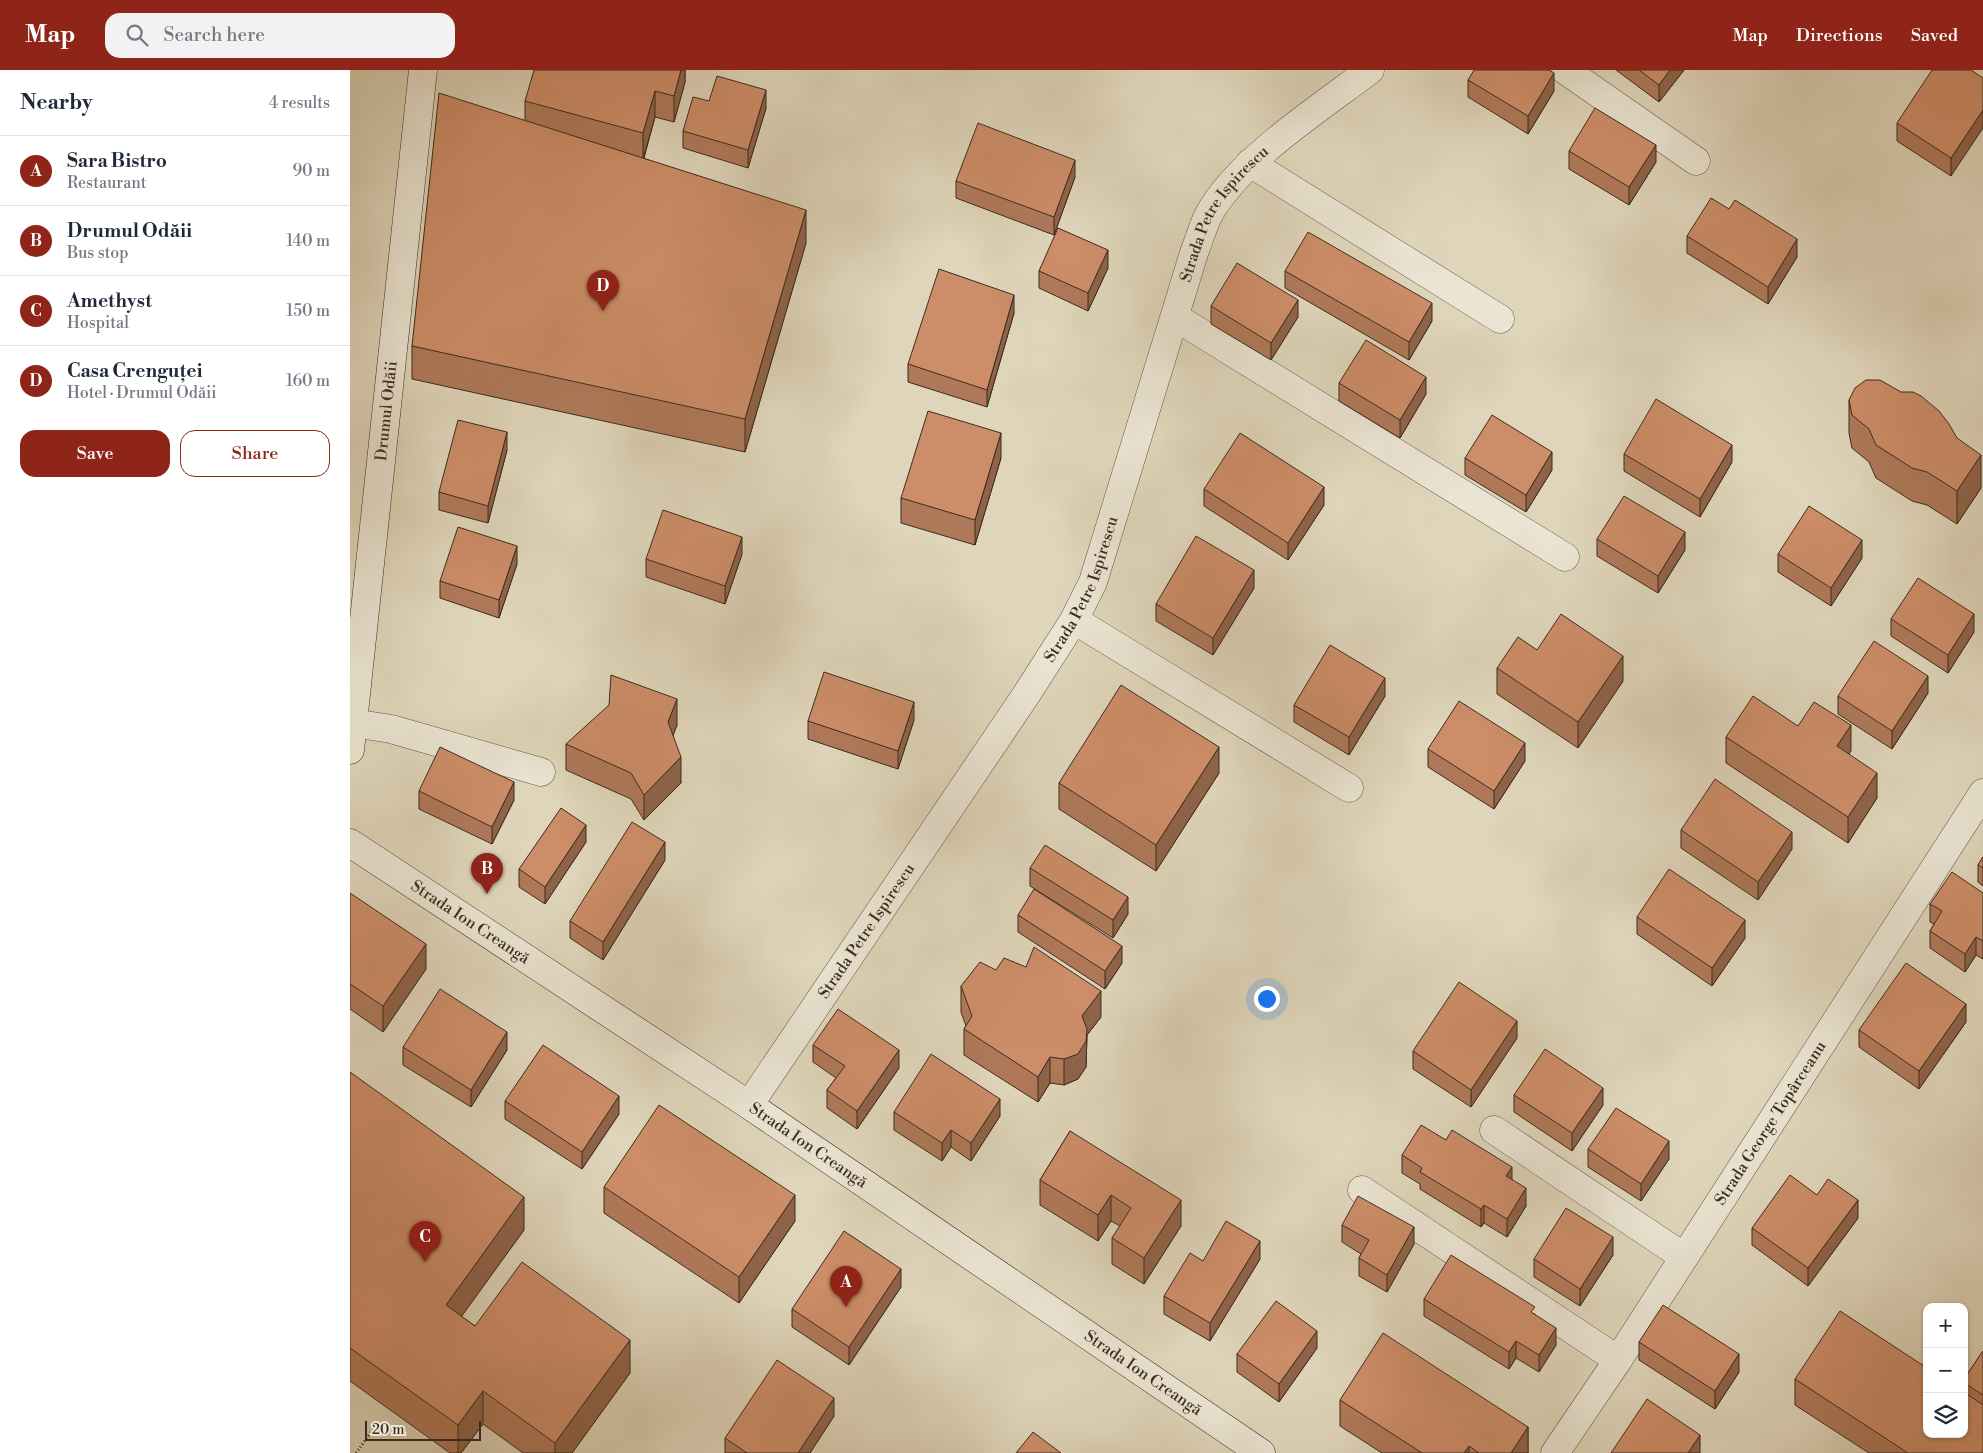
<!DOCTYPE html>
<meta charset="utf-8">
<style>
body{margin:0;font-family:"Libre Bodoni",serif;background:#f2f2f3;color:#1f2937}
.controls{position:absolute;right:15px;bottom:15px;display:grid;overflow:hidden;border-radius:10px;box-shadow:0 1px 4px #0004}
.controls button{width:45px;height:45px;display:grid;place-items:center;padding:0;border:0;border-bottom:1px solid #e0e1e3;background:#fff;color:#1f2937;font:25px sans-serif}
.scale{position:absolute;left:15px;bottom:12px;width:116px;box-sizing:border-box;padding-left:5px;border:2px solid #3d2c1f;border-top:0;font-size:14px;line-height:18px;white-space:nowrap;color:#3d2c1f;-webkit-text-stroke:4px #eae4d2;paint-order:stroke}
.you{position:absolute;left:916px;top:928px;width:18px;height:18px;margin:-12px;border:4px solid #fff;border-radius:50%;background:#1a73e8;box-shadow:0 0 0 8px #1a73e833}
.badge{display:grid;place-items:center;width:32px;height:32px;border-radius:50%;background:#8f2418;color:#fff;font-size:16px;font-weight:700}
.pin{position:absolute;translate:-50% -41px;filter:drop-shadow(0 1px 2px #0008)}
.pin::after{content:'';position:absolute;top:26px;width:18px;height:15px;background:inherit;clip-path:polygon(0 0,100% 0,50% 100%)}
.list{margin:0;padding:0;list-style:none}
h2{display:flex;justify-content:space-between;align-items:center;height:65px;margin:0;padding:0 20px;font-size:21px}
h2 small{font-size:16px;font-weight:400;color:#747a83}
.list li{display:grid;grid-template-columns:32px 1fr auto;gap:15px;align-items:center;box-sizing:border-box;height:70px;padding:0 20px;border-top:1px solid #e0e1e3}
.list b{display:block;font-size:19px;white-space:nowrap}
.list p{margin:0;font-size:16px;white-space:nowrap;color:#747a83}
.list em{font-size:16px;font-style:normal;color:#747a83}
.actions{display:flex;gap:10px;padding:15px 20px}
.actions a{flex:1;padding:11px 0;border:1px solid #8f2418;border-radius:15px;text-align:center;font-size:18px;color:#8f2418}
.actions .main{background:#8f2418;color:#fff}
.icon{flex:none;width:28px;height:28px;fill:none;stroke:currentColor;stroke-width:2;stroke-linecap:round;stroke-linejoin:round}
.map{position:relative;flex:none;width:1633px;height:1383px;overflow:hidden}
header{display:flex;align-items:center;gap:30px;box-sizing:border-box;height:70px;padding:0 25px;background:#8f2418;color:#fff}
header strong{font-size:24px}
nav{display:flex;gap:28px;margin-inline-start:auto;font-size:18px}
.search{width:350px;height:45px;background:#f2f2f3;display:flex;align-items:center;gap:12px;box-sizing:border-box;padding:0 18px;border-radius:15px;color:#747a83;font-size:19px}
main{display:flex}
aside{flex:1;background:#fff}
.map>svg:first-child{display:block}
.lines{fill:none;stroke-linecap:round;stroke-linejoin:round}
.street-casing{stroke:#665646;stroke-width:29}
.secondary-casing{stroke:#3d2c1f;stroke-width:29}
.path{stroke:#3d2c1f;stroke-width:3;stroke-dasharray:1 2.5;stroke-linecap:butt}
.street{stroke:#eae4d2;stroke-width:28}
.secondary{stroke:#eae4d2;stroke-width:28}
.wall{fill:#af7959;stroke:#3d2c1f}
.shaded-wall{fill:#8f6349;stroke:#3d2c1f}
.building{fill:#cc8d68;stroke:#3d2c1f}
.labels{text-anchor:middle;dominant-baseline:central;stroke-width:4;stroke-linejoin:round;paint-order:stroke}
.street-label{font-size:16px;fill:#3d2c1f;stroke:#eae4d2}
</style>
<header>
<strong>Map</strong>
<div class="search"><svg class="icon" aria-label="search" viewBox="0 0 24 24"><circle cx="10" cy="10" r="6"/><path d="M15 15l6 6"/></svg>Search here</div>
<nav><a>Map</a><a>Directions</a><a>Saved</a></nav>
</header>
<main>
<aside>
<h2>Nearby<small>4 results</small></h2>
<ul class="list">
<li><span class="badge">A</span><div><b>Sara Bistro</b><p>Restaurant</p></div><em>90 m</em></li>
<li><span class="badge">B</span><div><b>Drumul Odăii</b><p>Bus stop</p></div><em>140 m</em></li>
<li><span class="badge">C</span><div><b>Amethyst</b><p>Hospital</p></div><em>150 m</em></li>
<li><span class="badge">D</span><div><b>Casa Crenguței</b><p>Hotel · Drumul Odăii</p></div><em>160 m</em></li>
</ul>
<div class="actions"><a class="main">Save</a><a>Share</a></div>
</aside>
<div class="map">
<svg width="1633" height="1383" viewBox="0 0 1633 1383">
<rect width="100%" height="100%" fill="#dfd5ba"/>
<filter id="stains"><feTurbulence type="fractalNoise" baseFrequency=".004" numOctaves="4"/><feColorMatrix values="0 0 0 0 .2 0 0 0 0 .09 0 0 0 0 .02 0 0 0 .5 -.17"/></filter>
<radialGradient id="worn" r=".72"><stop offset=".6" stop-color="#630" stop-opacity="0"/><stop offset="1" stop-color="#630" stop-opacity=".3"/></radialGradient>
<g class="lines">
<g class="street-casing">
<g id="street">
<polyline points="1215,0 1346,91"/>
<polyline points="900,93 1150,249"/>
<polyline points="825,247 1215,487"/>
<polyline points="724,550 999,718"/>
<polyline points="3,653 41,659 191,702"/>
<path id="s1" d="M399,1035L676,625L724,550L743,512L844,183C849,170 853,156 859,144C890,89 970,38 1020,0"/>
<polyline points="1144,1060 1334,1187"/>
<polyline points="1012,1120 1268,1290"/>
<path id="s2" d="M1205,1383L1268,1290L1633,723"/>
</g>
</g>
<g class="secondary-casing">
<g id="secondary">
<path id="s3" d="M0,680L73,0"/>
<path id="s4" d="M0,773L399,1035L911,1383"/>
</g>
</g>
<polyline class="path" points="6,1383 22,1361"/>
<use href="#street" class="street"/>
<use href="#secondary" class="secondary"/>
</g>
<g class="wall">
<polygon points="335,0 335,12 324,52 305,47 294,88 456,173 395,382 62,309 62,276 175,50 175,31"/>
<polygon points="1266,0 1334,0 1309,32"/>
<polygon points="1633,8 1601,106 1547,71 1547,53"/>
<polygon points="1118,10 1204,21 1178,64 1118,27"/>
<polygon points="359,31 416,38 398,98 333,78 333,61"/>
<polygon points="1219,81 1306,92 1279,135 1219,99"/>
<polygon points="725,107 704,165 606,128 606,111"/>
<polygon points="1337,166 1447,187 1418,234 1337,183"/>
<polygon points="758,198 738,241 689,218 689,201"/>
<polygon points="935,201 1082,251 1059,290 935,218"/>
<polygon points="861,236 948,247 921,290 861,254"/>
<polygon points="664,243 637,337 558,312 558,294"/>
<polygon points="989,313 1076,324 1050,368 989,331"/>
<polygon points="1499,330 1631,418 1607,454 1577,435 1562,431 1526,408 1519,392 1502,378 1499,363"/>
<polygon points="157,380 138,453 89,440 89,422"/>
<polygon points="1274,384 1382,392 1350,447 1274,401"/>
<polygon points="651,388 625,475 551,453 551,428"/>
<polygon points="1115,388 1202,400 1176,442 1115,405"/>
<polygon points="854,419 974,435 938,490 854,436"/>
<polygon points="1247,469 1335,480 1308,523 1247,486"/>
<polygon points="392,484 375,534 296,507 296,489"/>
<polygon points="1428,484 1512,488 1481,536 1428,502"/>
<polygon points="167,494 149,548 90,528 90,511"/>
<polygon points="904,518 863,585 806,551 806,534"/>
<polygon points="1541,549 1624,562 1598,603 1541,566"/>
<polygon points="1187,580 1273,611 1228,678 1147,624 1147,598"/>
<polygon points="1578,623 1542,679 1488,644 1488,626"/>
<polygon points="1035,626 999,685 944,652 944,635"/>
<polygon points="564,650 548,699 458,669 458,651"/>
<polygon points="327,655 323,665 331,713 294,750 281,729 216,700 216,674"/>
<polygon points="1448,656 1501,681 1498,684 1527,728 1498,773 1376,693 1376,667"/>
<polygon points="1078,679 1175,691 1144,739 1078,697"/>
<polygon points="869,703 806,801 709,739 709,713"/>
<polygon points="69,721 164,730 142,774 69,739"/>
<polygon points="1331,760 1442,779 1408,830 1331,778"/>
<polygon points="236,772 195,834 169,817 169,799"/>
<polygon points="1633,787 1633,816 1628,812 1628,795"/>
<polygon points="315,790 253,890 220,868 220,851"/>
<polygon points="680,798 778,844 763,868 680,816"/>
<polygon points="0,823 76,899 33,962 0,939"/>
<polygon points="1633,823 1633,889 1626,885 1615,902 1580,878 1580,861 1584,854 1580,852 1580,834"/>
<polygon points="668,845 772,893 755,919 668,862"/>
<polygon points="1287,847 1395,868 1362,916 1287,864"/>
<polygon points="646,900 751,947 737,965 736,997 728,1009 714,1015 700,1013 688,1032 614,985 614,959 616,956 611,942 611,916"/>
<polygon points="1616,952 1569,1019 1509,977 1509,960"/>
<polygon points="1167,968 1121,1037 1063,999 1063,981"/>
<polygon points="463,975 549,998 507,1059 477,1038 477,1020 486,1008 463,992"/>
<polygon points="53,977 157,980 121,1037 53,995"/>
<polygon points="0,1002 174,1160 111,1246 125,1256 280,1303 222,1383 173,1383 133,1354 111,1383 100,1383 0,1311"/>
<polygon points="1164,1025 1253,1035 1222,1081 1164,1042"/>
<polygon points="155,1031 269,1044 232,1099 155,1049"/>
<polygon points="544,1042 650,1046 621,1091 601,1077 592,1091 544,1060"/>
<polygon points="720,1061 831,1156 794,1214 762,1194 762,1168 770,1156 761,1151 748,1171 690,1135 690,1110"/>
<polygon points="1238,1079 1319,1089 1291,1131 1238,1097"/>
<polygon points="1052,1085 1162,1109 1176,1136 1157,1167 1134,1153 1131,1157 1070,1119 1070,1114 1052,1103"/>
<polygon points="254,1117 445,1151 389,1233 254,1143"/>
<polygon points="1467,1125 1508,1148 1458,1216 1402,1175 1402,1158"/>
<polygon points="992,1155 1064,1174 1037,1222 1009,1206 1009,1188 1011,1184 992,1172"/>
<polygon points="1263,1185 1230,1236 1184,1207 1184,1189"/>
<polygon points="910,1189 860,1271 814,1244 814,1226 853,1191"/>
<polygon points="551,1217 499,1295 442,1257 442,1239"/>
<polygon points="1074,1229 1185,1244 1206,1275 1189,1302 1166,1288 1159,1299 1074,1246"/>
<polygon points="1289,1272 1389,1302 1365,1339 1289,1290"/>
<polygon points="967,1278 929,1332 887,1302 887,1284"/>
<polygon points="1633,1281 1633,1383 1519,1383 1445,1335 1445,1309 1614,1364 1614,1309"/>
<polygon points="990,1330 1178,1357 1178,1383 1032,1383 990,1356"/>
<polygon points="484,1346 460,1383 375,1383 375,1368"/>
</g>
<g class="shaded-wall">
<polygon points="331,0 335,0 335,12 324,52 324,26"/>
<polygon points="1320,0 1334,0 1309,32 1309,15"/>
<polygon points="1204,3 1204,21 1178,64 1178,46"/>
<polygon points="416,20 416,38 398,98 398,80"/>
<polygon points="305,21 305,47 293,89 293,63"/>
<polygon points="1633,40 1633,58 1601,106 1601,88"/>
<polygon points="1306,75 1306,92 1279,135 1279,117"/>
<polygon points="725,90 725,107 704,165 704,147"/>
<polygon points="456,140 456,173 395,382 395,349"/>
<polygon points="1447,169 1447,187 1418,234 1418,217"/>
<polygon points="758,180 758,198 738,241 738,223"/>
<polygon points="664,225 664,243 637,337 637,320"/>
<polygon points="948,230 948,247 921,290 921,273"/>
<polygon points="1082,233 1082,251 1059,290 1059,272"/>
<polygon points="1076,307 1076,324 1050,368 1050,350"/>
<polygon points="157,362 157,380 138,453 138,436"/>
<polygon points="651,363 651,388 625,475 625,450"/>
<polygon points="1382,375 1382,392 1350,447 1350,429"/>
<polygon points="1202,382 1202,400 1176,442 1176,425"/>
<polygon points="1631,385 1631,418 1607,454 1607,421"/>
<polygon points="974,417 974,435 938,490 938,473"/>
<polygon points="1335,462 1335,480 1308,523 1308,506"/>
<polygon points="392,467 392,484 375,534 375,516"/>
<polygon points="1512,470 1512,488 1481,536 1481,518"/>
<polygon points="167,476 167,494 149,548 149,530"/>
<polygon points="904,500 904,518 863,585 863,568"/>
<polygon points="1624,544 1624,562 1598,603 1598,585"/>
<polygon points="1273,586 1273,611 1228,678 1228,652"/>
<polygon points="1578,606 1578,623 1542,679 1542,661"/>
<polygon points="1035,608 1035,626 999,685 999,667"/>
<polygon points="327,629 327,655 318,678 318,652"/>
<polygon points="564,632 564,650 548,699 548,681"/>
<polygon points="1501,655 1501,681 1487,702 1487,676"/>
<polygon points="1175,673 1175,691 1144,739 1144,721"/>
<polygon points="869,677 869,703 806,801 806,775"/>
<polygon points="331,687 331,713 294,750 294,725"/>
<polygon points="1527,703 1527,728 1498,773 1498,747"/>
<polygon points="164,712 164,730 142,774 142,757"/>
<polygon points="236,755 236,772 195,834 195,817"/>
<polygon points="1442,762 1442,779 1408,830 1408,812"/>
<polygon points="315,772 315,790 253,890 253,872"/>
<polygon points="778,827 778,844 763,868 763,850"/>
<polygon points="1395,850 1395,868 1362,916 1362,898"/>
<polygon points="1626,867 1626,885 1615,902 1615,884"/>
<polygon points="76,874 76,899 33,962 33,936"/>
<polygon points="772,876 772,893 755,919 755,901"/>
<polygon points="751,921 751,947 737,965 736,997 728,1009 714,1015 714,989 732,946"/>
<polygon points="1616,934 1616,952 1569,1019 1569,1001"/>
<polygon points="1167,951 1167,968 1121,1037 1121,1020"/>
<polygon points="157,962 157,980 121,1037 121,1020"/>
<polygon points="549,980 549,998 507,1059 507,1041"/>
<polygon points="700,987 700,1013 688,1032 688,1007"/>
<polygon points="1253,1018 1253,1035 1222,1081 1222,1063"/>
<polygon points="269,1026 269,1044 232,1099 232,1082"/>
<polygon points="650,1029 650,1046 621,1091 621,1073"/>
<polygon points="601,1060 601,1077 592,1091 592,1073"/>
<polygon points="1319,1071 1319,1089 1291,1131 1291,1114"/>
<polygon points="1162,1097 1162,1114 1156,1106"/>
<polygon points="1176,1118 1176,1136 1157,1167 1157,1149"/>
<polygon points="445,1125 445,1151 389,1233 389,1207"/>
<polygon points="761,1125 761,1151 748,1171 748,1145"/>
<polygon points="174,1127 174,1160 96,1268 96,1235"/>
<polygon points="831,1130 831,1156 794,1214 794,1188"/>
<polygon points="1508,1130 1508,1148 1458,1216 1458,1198"/>
<polygon points="1134,1135 1134,1153 1131,1157 1131,1139"/>
<polygon points="1064,1157 1064,1174 1037,1222 1037,1205"/>
<polygon points="1263,1167 1263,1185 1230,1236 1230,1219"/>
<polygon points="910,1171 910,1189 860,1271 860,1253"/>
<polygon points="551,1199 551,1217 499,1295 499,1277"/>
<polygon points="1206,1258 1206,1275 1189,1302 1189,1285"/>
<polygon points="967,1261 967,1278 929,1332 929,1314"/>
<polygon points="280,1270 280,1303 222,1383 205,1383 205,1373"/>
<polygon points="1166,1271 1166,1288 1159,1299 1159,1282"/>
<polygon points="1389,1284 1389,1302 1365,1339 1365,1321"/>
<polygon points="133,1321 133,1354 111,1383 108,1383 108,1355"/>
<polygon points="484,1328 484,1346 460,1383 448,1383"/>
<polygon points="1178,1357 1178,1383 1161,1383"/>
<polygon points="1350,1365 1350,1383 1338,1383"/>
<polygon points="1119,1376 1119,1383 1114,1383"/>
</g>
<g class="building">
<polygon points="184,0 331,0 324,26 305,21 293,63 175,31"/>
<polygon points="1124,0 1199,0 1204,3 1178,46 1118,10"/>
<polygon points="1289,0 1320,0 1309,15"/>
<polygon points="1582,0 1621,0 1633,8 1633,40 1601,88 1547,53"/>
<polygon points="367,6 416,20 398,80 333,61 343,27 359,31"/>
<polygon points="89,23 456,140 395,349 62,276"/>
<polygon points="1245,38 1306,75 1279,117 1219,81"/>
<polygon points="628,53 725,90 704,147 606,111"/>
<polygon points="1361,128 1379,139 1385,130 1447,169 1418,217 1337,166"/>
<polygon points="708,158 758,180 738,223 689,201"/>
<polygon points="958,162 1082,233 1059,272 935,201"/>
<polygon points="887,193 948,230 921,273 861,236"/>
<polygon points="589,199 664,225 637,320 558,294"/>
<polygon points="1016,270 1076,307 1050,350 989,313"/>
<polygon points="1516,310 1530,310 1551,322 1563,322 1571,326 1589,341 1599,354 1607,368 1631,385 1607,421 1577,402 1562,398 1526,375 1519,359 1502,345 1499,330 1505,318"/>
<polygon points="1306,329 1382,375 1350,429 1274,384"/>
<polygon points="578,341 651,363 625,450 551,428"/>
<polygon points="1142,345 1202,382 1176,425 1115,388"/>
<polygon points="108,350 157,362 138,436 89,422"/>
<polygon points="890,363 974,417 938,473 854,419"/>
<polygon points="1274,426 1335,462 1308,506 1247,469"/>
<polygon points="1459,436 1512,470 1481,518 1428,484"/>
<polygon points="313,440 392,467 375,516 296,489"/>
<polygon points="108,457 167,476 149,530 90,511"/>
<polygon points="846,466 904,500 863,568 806,534"/>
<polygon points="1568,508 1624,544 1598,585 1541,549"/>
<polygon points="1211,544 1273,586 1228,652 1147,598 1168,567 1187,580"/>
<polygon points="1524,571 1578,606 1542,661 1488,626"/>
<polygon points="980,575 1035,608 999,667 944,635"/>
<polygon points="474,602 564,632 548,681 458,651"/>
<polygon points="261,605 327,629 318,652 331,687 294,725 281,703 216,674 259,635"/>
<polygon points="771,615 869,677 806,775 709,713"/>
<polygon points="1403,626 1448,656 1464,632 1501,655 1487,676 1527,703 1498,747 1376,667"/>
<polygon points="1109,631 1175,673 1144,721 1078,679"/>
<polygon points="90,677 164,712 142,757 69,721"/>
<polygon points="1365,709 1442,762 1408,812 1331,760"/>
<polygon points="211,738 236,755 195,817 169,799"/>
<polygon points="282,752 315,772 253,872 220,851"/>
<polygon points="695,775 778,827 763,850 680,798"/>
<polygon points="1633,787 1633,798 1628,795"/>
<polygon points="1319,799 1395,850 1362,898 1287,847"/>
<polygon points="1602,802 1633,823 1633,871 1626,867 1615,884 1580,861 1592,841 1580,834"/>
<polygon points="684,819 772,876 755,901 668,845"/>
<polygon points="0,823 76,874 33,936 0,914"/>
<polygon points="684,877 751,921 732,946 737,959 736,971 728,984 714,989 700,987 688,1007 614,959 622,946 611,916 630,892 646,900 654,888 676,897"/>
<polygon points="1556,893 1616,934 1569,1001 1509,960"/>
<polygon points="1109,912 1167,951 1121,1020 1063,981"/>
<polygon points="90,919 157,962 121,1020 53,977"/>
<polygon points="488,939 549,980 507,1041 477,1020 495,996 463,975"/>
<polygon points="193,975 269,1026 232,1082 155,1031"/>
<polygon points="1195,979 1253,1018 1222,1063 1164,1025"/>
<polygon points="581,984 650,1029 621,1073 601,1060 592,1073 544,1042"/>
<polygon points="0,1002 174,1127 96,1235 125,1256 172,1192 280,1270 205,1373 133,1321 108,1355 0,1278"/>
<polygon points="309,1035 445,1125 389,1207 254,1117"/>
<polygon points="1266,1038 1319,1071 1291,1114 1238,1079"/>
<polygon points="1071,1055 1096,1070 1102,1060 1162,1097 1156,1106 1176,1118 1157,1149 1134,1135 1131,1139 1070,1102 1072,1098 1052,1085"/>
<polygon points="720,1061 831,1130 794,1188 762,1168 781,1138 761,1125 748,1145 690,1110"/>
<polygon points="1440,1105 1467,1125 1478,1109 1508,1130 1458,1198 1402,1158"/>
<polygon points="1008,1126 1064,1157 1037,1205 1009,1188 1019,1170 992,1155"/>
<polygon points="1216,1138 1263,1167 1230,1219 1184,1189"/>
<polygon points="876,1151 910,1171 860,1253 814,1226 840,1183 853,1191"/>
<polygon points="494,1161 551,1199 499,1277 442,1239"/>
<polygon points="1101,1185 1185,1237 1181,1242 1206,1258 1189,1285 1166,1271 1159,1282 1074,1229"/>
<polygon points="926,1231 967,1261 929,1314 887,1284"/>
<polygon points="1313,1235 1389,1284 1365,1321 1289,1272"/>
<polygon points="1490,1241 1577,1298 1577,1364 1614,1364 1614,1322 1633,1335 1633,1383 1558,1383 1445,1309"/>
<polygon points="1033,1263 1178,1357 1161,1383 1129,1383 1119,1376 1114,1383 1072,1383 990,1330"/>
<polygon points="1633,1281 1633,1325 1614,1313 1614,1309"/>
<polygon points="427,1290 484,1328 448,1383 397,1383 375,1368"/>
<polygon points="1297,1329 1350,1365 1338,1383 1261,1383"/>
<polygon points="683,1362 711,1383 666,1383"/>
</g>
<g class="labels">
<g class="street-label">
<text stroke="none"><textPath href="#s1" startOffset="1020">Strada Petre Ispirescu</textPath></text>
<text stroke="none"><textPath href="#s3" startOffset="341">Drumul Odăii</textPath></text>
<text stroke="none"><textPath href="#s1" startOffset="615">Strada Petre Ispirescu</textPath></text>
<text stroke="none"><textPath href="#s4" startOffset="144">Strada Ion Creangă</textPath></text>
<text stroke="none"><textPath href="#s1" startOffset="210">Strada Petre Ispirescu</textPath></text>
<text stroke="none"><textPath href="#s2" startOffset="394">Strada George Topârceanu</textPath></text>
<text stroke="none"><textPath href="#s4" startOffset="549">Strada Ion Creangă</textPath></text>
<text stroke="none"><textPath href="#s4" startOffset="954">Strada Ion Creangă</textPath></text>
</g>
</g>
<rect width="100%" height="100%" filter="url(#stains)"/>
<rect width="100%" height="100%" fill="url(#worn)"/>
</svg>
<div class="controls">
<button>+</button>
<button>−</button>
<button><svg class="icon" aria-label="layers" viewBox="0 0 24 24"><path d="M12 4l9 5-9 5-9-5zM3 14l9 5 9-5"/></svg></button>
</div>
<div class="scale">20 m</div>
<div class="you"></div>
<div class="pin badge" style="left:496px;top:1237px">A</div>
<div class="pin badge" style="left:137px;top:824px">B</div>
<div class="pin badge" style="left:75px;top:1192px">C</div>
<div class="pin badge" style="left:253px;top:241px">D</div>
</div>
</main>
